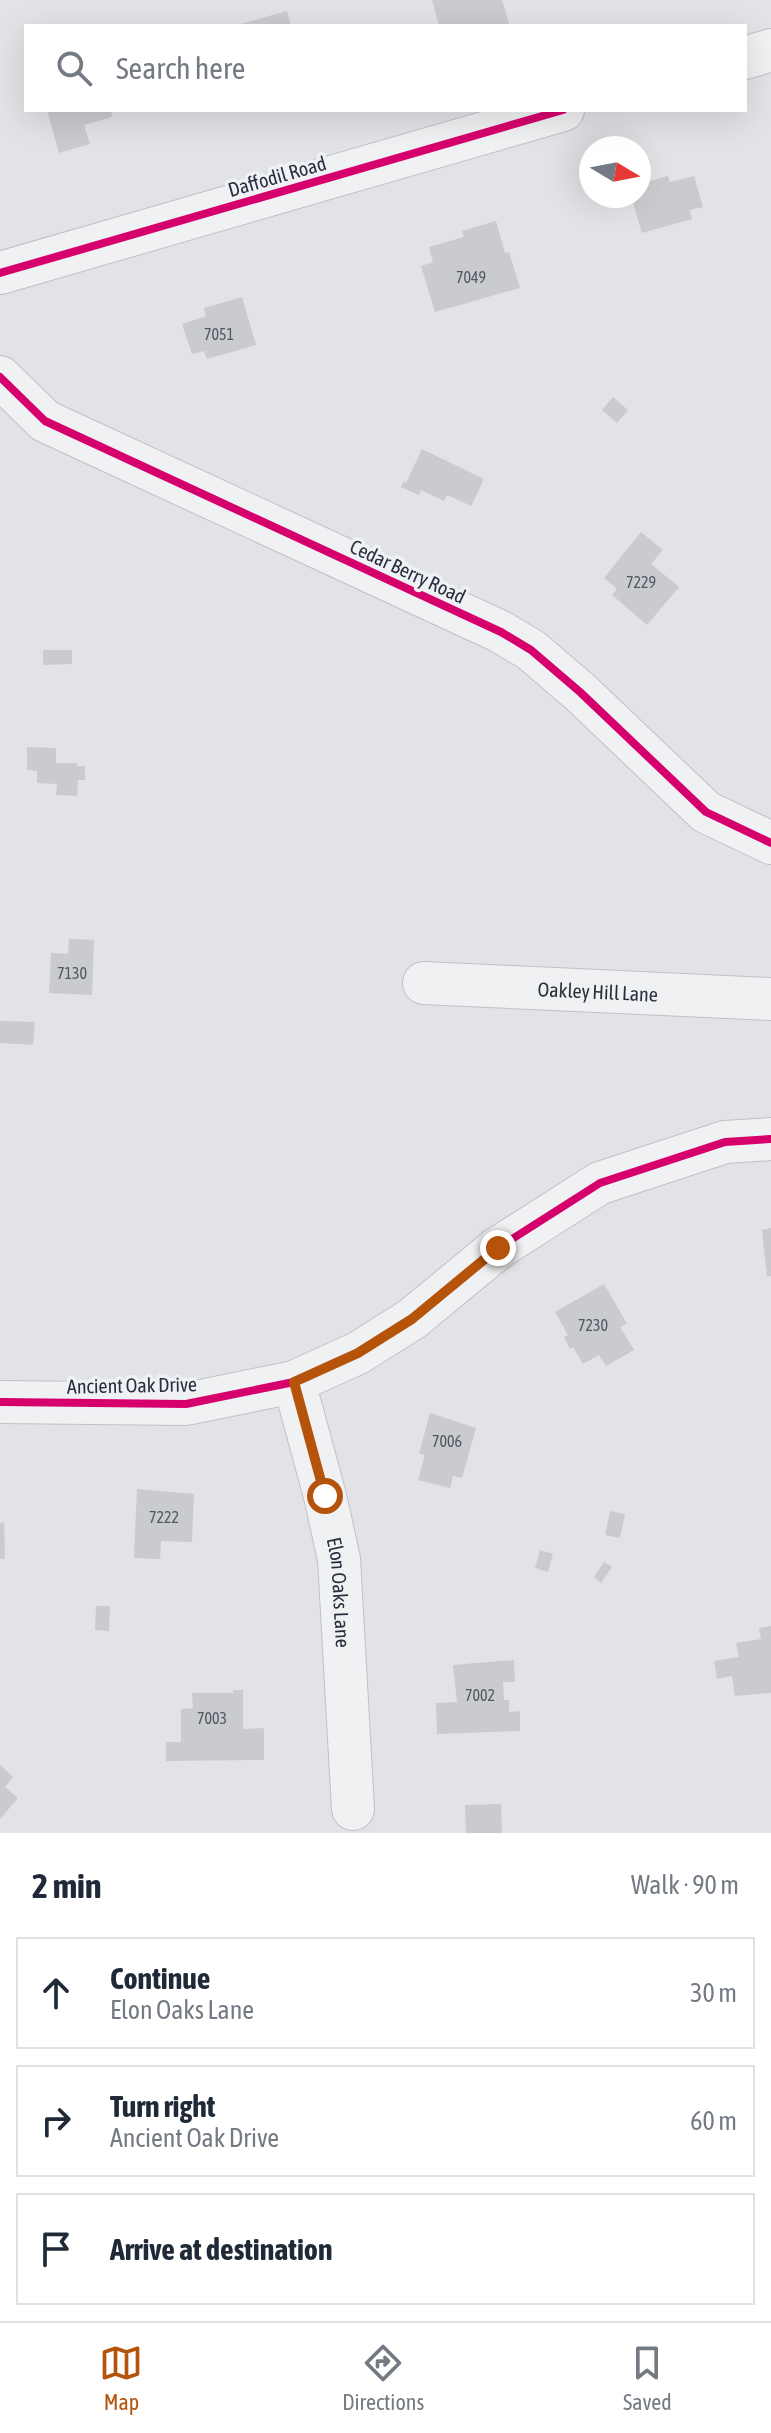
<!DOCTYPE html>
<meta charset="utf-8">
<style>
body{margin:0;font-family:"Asap Condensed",sans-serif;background:#f2f2f3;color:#1f2937}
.compass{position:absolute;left:579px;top:136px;width:72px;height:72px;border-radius:50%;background:#fff;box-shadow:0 8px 32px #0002;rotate:100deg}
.stop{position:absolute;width:24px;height:24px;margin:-18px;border:6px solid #b45309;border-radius:50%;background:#fff}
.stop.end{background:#b45309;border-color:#fff;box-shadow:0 2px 8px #0008}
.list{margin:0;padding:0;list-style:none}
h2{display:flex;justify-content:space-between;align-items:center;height:104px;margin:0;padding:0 32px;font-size:34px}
h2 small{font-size:26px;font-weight:400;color:#747a83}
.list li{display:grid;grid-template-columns:52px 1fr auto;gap:24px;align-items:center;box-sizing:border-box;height:112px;margin:0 16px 16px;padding:0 16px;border:2px solid #e0e1e3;border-radius:0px}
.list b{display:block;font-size:30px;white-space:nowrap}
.list p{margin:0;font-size:26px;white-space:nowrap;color:#747a83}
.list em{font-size:26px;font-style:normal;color:#747a83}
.icon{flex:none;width:44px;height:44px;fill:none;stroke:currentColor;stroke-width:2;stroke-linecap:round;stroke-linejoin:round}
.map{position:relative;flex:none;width:771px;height:1833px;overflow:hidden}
.search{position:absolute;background:#fff;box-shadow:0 8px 32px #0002;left:24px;right:24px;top:24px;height:88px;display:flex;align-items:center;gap:20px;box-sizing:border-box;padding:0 28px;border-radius:0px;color:#747a83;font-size:30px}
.sheet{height:488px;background:#fff}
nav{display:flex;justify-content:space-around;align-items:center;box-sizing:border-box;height:112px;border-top:2px solid #e0e1e3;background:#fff;font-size:22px;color:#747a83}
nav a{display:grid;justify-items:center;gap:4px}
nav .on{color:#b45309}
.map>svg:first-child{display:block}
.building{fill:#c9cbce}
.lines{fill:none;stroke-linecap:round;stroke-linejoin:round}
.minor-casing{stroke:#c0c1c4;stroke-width:44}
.minor{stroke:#f0f1f3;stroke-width:42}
.cycleway-casing{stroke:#eff1f5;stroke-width:13}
.cycleway{stroke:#d6006c;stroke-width:8}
.route{stroke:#b45309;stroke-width:10}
.labels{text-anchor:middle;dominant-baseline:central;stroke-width:7;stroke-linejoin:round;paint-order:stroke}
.number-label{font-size:16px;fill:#525762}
.street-label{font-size:20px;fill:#2a2f3d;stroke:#eff1f5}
</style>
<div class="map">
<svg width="771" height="1833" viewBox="0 0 771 1833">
<rect width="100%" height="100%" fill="#e1e3e6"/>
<g class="building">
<polygon points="432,0 502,0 510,26 439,26"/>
<polygon points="287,11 291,26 237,26 237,25"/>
<polygon points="47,110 111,110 112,117 84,125 90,144 59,153"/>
<polygon points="668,176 670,182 694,176 703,207 690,210 692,219 642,233 631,196 639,196 639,184"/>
<polygon points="496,221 505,253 509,252 520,288 435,312 421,266 433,262 429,247 464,237 462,231"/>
<polygon points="242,297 256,345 207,359 204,351 192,354 182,324 206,316 204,308"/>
<polygon points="613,397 628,410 617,423 602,410"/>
<polygon points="422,449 484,479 471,506 447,495 444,501 421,490 419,495 401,487 404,481 406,483"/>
<polygon points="641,532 663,550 651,564 679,587 647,625 612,595 617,589 604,578"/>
<polygon points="43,650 72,650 72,664 43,665"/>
<polygon points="27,747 56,748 56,763 77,763 77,766 85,766 85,780 78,780 77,796 56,795 57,784 37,783 37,771 27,770"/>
<polygon points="69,939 94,940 92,995 49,993 51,953 68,954"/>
<polygon points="0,1021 35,1022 33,1045 0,1043"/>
<polygon points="771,1228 771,1276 767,1277 762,1230"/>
<polygon points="604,1284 627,1324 620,1327 634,1350 606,1366 599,1355 583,1364 573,1347 570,1349 564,1337 568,1335 555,1312"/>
<polygon points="430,1413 476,1428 462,1478 453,1476 450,1488 418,1480 425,1455 419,1454"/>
<polygon points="137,1489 194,1494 192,1542 161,1541 160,1559 134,1558"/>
<polygon points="610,1511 625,1514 620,1538 605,1535"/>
<polygon points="4,1522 5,1559 0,1559 0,1523"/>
<polygon points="540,1550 553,1554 548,1572 535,1568"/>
<polygon points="604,1562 612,1567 601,1583 594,1577"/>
<polygon points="96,1606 110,1606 109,1631 95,1630"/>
<polygon points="771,1626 771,1693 735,1696 732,1676 717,1679 714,1661 739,1657 736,1643 761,1639 759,1628"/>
<polygon points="514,1660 515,1682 503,1682 504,1700 509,1700 509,1712 520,1711 520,1731 437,1734 436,1703 457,1702 453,1665"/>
<polygon points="233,1690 243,1690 243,1729 264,1728 264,1760 166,1761 166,1742 181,1742 181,1709 193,1708 192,1693 233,1693"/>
<polygon points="0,1765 13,1777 5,1787 18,1798 0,1819"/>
<polygon points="501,1804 502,1833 466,1833 465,1805"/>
</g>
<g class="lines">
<g class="minor-casing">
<g id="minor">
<polyline points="745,58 771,50"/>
<polyline points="0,273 563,110"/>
<polyline points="0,377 45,421 501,632 531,650 580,692 706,812 771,843"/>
<path id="s1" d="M424,983L771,999"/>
<path id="s2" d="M294,1382L325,1496L339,1559L353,1809"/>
<polyline points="0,1402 186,1404 294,1382 358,1353 412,1319 498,1248 600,1183 725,1142 771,1139"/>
</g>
</g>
<use href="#minor" class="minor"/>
<g class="cycleway-casing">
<g id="cycleway">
<polyline points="0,273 563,110"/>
<polyline points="0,377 45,421 501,632 531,650 580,692 706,812 771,843"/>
<polyline points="0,1402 186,1404 294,1382 358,1353 412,1319 498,1248 600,1183 725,1142 771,1139"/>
</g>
</g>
<use href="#cycleway" class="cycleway"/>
</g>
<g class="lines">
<polyline class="route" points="325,1496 294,1382 358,1353 412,1319 498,1248"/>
</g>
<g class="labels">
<g class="number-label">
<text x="471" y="277">7049</text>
<text x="219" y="334">7051</text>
<text x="641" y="582">7229</text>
<text x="72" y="973">7130</text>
<text x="593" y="1325">7230</text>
<text x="447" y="1441">7006</text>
<text x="164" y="1517">7222</text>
<text x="480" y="1695">7002</text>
<text x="212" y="1718">7003</text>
</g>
<g class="street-label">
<text transform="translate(277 176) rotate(-16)">Daffodil Road</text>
<text transform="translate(408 571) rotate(25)">Cedar Berry Road</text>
<text stroke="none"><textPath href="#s1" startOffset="174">Oakley Hill Lane</textPath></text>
<text transform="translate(132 1385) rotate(-1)">Ancient Oak Drive</text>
<text stroke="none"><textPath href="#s2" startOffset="216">Elon Oaks Lane</textPath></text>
</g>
</g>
</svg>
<svg class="compass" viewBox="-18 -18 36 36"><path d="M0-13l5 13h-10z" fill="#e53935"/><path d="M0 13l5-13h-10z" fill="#747a83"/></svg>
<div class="stop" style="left:325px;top:1496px"></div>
<div class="stop end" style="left:498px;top:1248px"></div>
<div class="search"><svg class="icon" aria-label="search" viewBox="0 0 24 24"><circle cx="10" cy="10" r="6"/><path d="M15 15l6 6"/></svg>Search here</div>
</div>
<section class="sheet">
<h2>2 min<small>Walk · 90 m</small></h2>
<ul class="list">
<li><svg class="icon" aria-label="ahead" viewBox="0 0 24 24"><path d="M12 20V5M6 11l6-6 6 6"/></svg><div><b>Continue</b><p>Elon Oaks Lane</p></div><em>30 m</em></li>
<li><svg class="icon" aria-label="right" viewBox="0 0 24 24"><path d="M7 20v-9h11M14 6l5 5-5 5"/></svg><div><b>Turn right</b><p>Ancient Oak Drive</p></div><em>60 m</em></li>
<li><svg class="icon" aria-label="arrive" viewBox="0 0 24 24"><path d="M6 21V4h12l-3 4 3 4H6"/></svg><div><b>Arrive at destination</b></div></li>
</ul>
</section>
<nav>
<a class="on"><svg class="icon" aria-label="map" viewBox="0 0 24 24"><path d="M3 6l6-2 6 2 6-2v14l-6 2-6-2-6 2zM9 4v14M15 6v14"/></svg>Map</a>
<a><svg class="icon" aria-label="directions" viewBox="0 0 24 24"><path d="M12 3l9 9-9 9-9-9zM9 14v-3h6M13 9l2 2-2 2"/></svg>Directions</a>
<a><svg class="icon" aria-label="saved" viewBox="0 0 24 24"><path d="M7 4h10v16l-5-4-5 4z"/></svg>Saved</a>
</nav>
